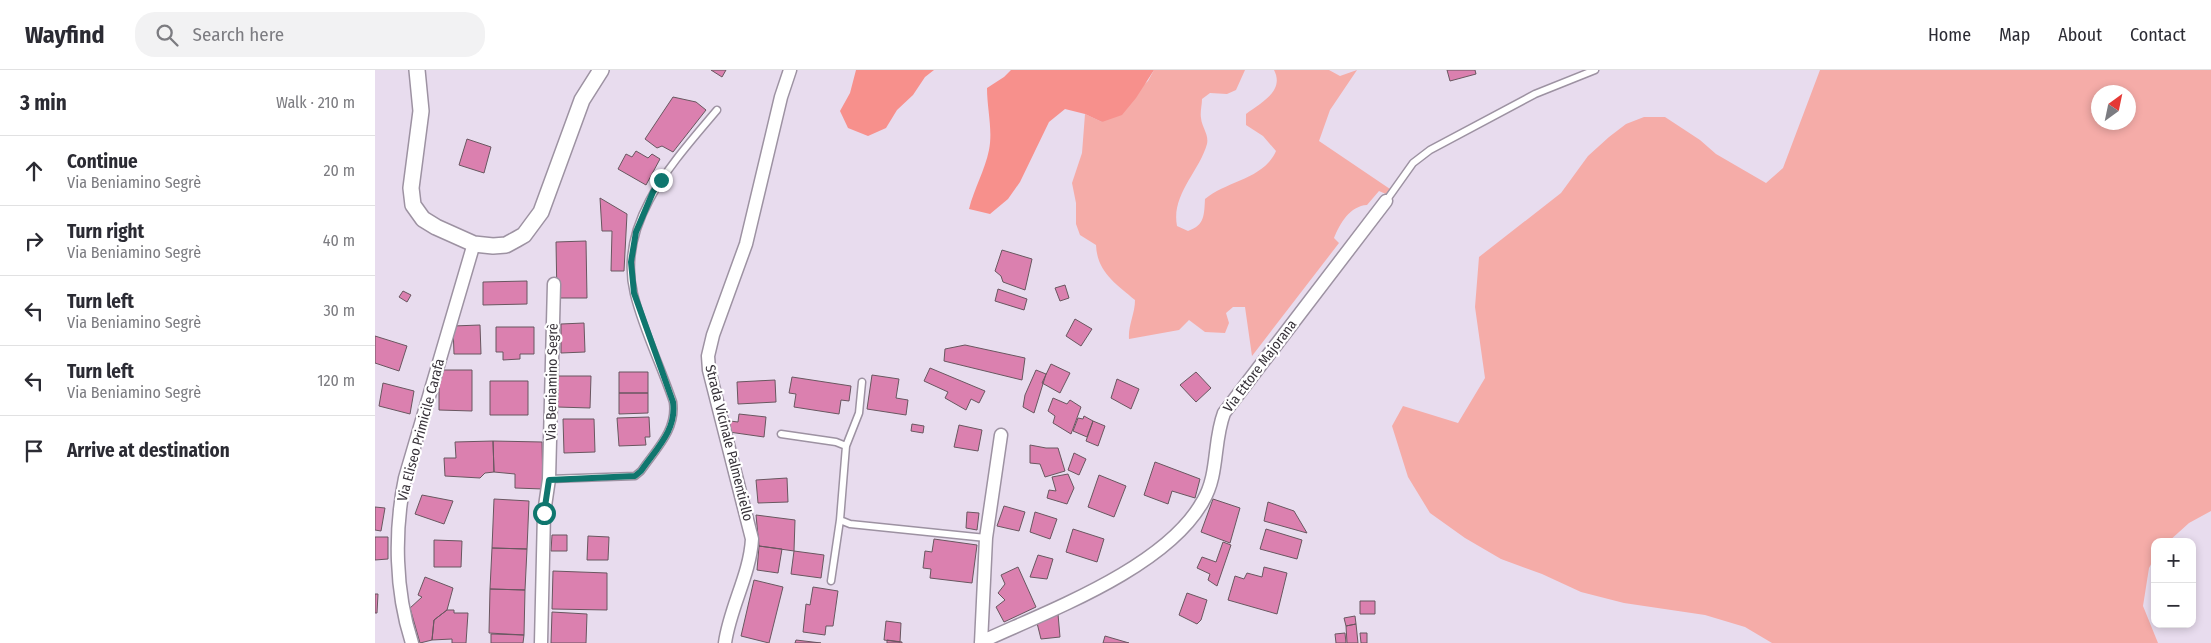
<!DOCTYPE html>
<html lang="en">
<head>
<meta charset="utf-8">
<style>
  :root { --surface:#fff; --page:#f2f2f3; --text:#2b2b33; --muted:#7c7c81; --line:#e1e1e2 }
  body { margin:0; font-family:"Fira Sans Condensed",sans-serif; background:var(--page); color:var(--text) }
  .controls { position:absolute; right:15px; bottom:15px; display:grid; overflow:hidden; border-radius:10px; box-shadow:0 2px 8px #0003 }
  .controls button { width:45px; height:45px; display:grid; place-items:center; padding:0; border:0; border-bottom:1px solid var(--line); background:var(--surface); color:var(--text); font:25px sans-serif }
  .compass { position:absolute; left:1716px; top:15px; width:45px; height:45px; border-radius:50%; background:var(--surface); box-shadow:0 2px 8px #0003; rotate:33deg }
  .stop { position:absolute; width:15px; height:15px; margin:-11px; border:4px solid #0f766e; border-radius:50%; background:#fff }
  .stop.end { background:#0f766e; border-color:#fff; box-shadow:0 1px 5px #0008 }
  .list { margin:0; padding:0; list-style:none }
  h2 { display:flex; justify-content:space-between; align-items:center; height:65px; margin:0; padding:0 20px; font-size:21px }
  h2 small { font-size:16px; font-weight:400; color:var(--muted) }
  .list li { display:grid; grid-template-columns:32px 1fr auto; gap:15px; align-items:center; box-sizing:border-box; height:70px; padding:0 20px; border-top:1px solid var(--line) }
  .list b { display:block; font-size:19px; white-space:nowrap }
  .list p { margin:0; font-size:16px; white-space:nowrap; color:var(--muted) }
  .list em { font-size:16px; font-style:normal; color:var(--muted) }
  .icon { flex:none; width:28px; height:28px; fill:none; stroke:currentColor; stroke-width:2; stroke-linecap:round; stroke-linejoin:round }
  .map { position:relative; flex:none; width:1836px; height:573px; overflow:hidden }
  header { display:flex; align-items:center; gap:30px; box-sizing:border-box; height:70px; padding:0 25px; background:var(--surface); border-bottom:1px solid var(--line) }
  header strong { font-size:24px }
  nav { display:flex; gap:28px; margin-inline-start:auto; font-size:18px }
  .search { width:350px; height:45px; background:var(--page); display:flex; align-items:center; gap:12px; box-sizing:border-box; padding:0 18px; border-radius:20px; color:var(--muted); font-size:19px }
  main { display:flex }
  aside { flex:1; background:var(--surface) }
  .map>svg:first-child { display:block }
</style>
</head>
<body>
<header>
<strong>Wayfind</strong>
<div class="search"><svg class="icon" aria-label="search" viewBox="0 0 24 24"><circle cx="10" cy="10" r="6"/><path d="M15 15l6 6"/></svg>Search here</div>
<nav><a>Home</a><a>Map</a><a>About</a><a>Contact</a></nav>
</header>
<main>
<aside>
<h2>3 min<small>Walk · 210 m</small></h2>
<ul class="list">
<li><svg class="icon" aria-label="ahead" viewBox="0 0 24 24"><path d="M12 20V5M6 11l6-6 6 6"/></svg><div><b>Continue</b><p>Via Beniamino Segrè</p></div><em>20 m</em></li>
<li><svg class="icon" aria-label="right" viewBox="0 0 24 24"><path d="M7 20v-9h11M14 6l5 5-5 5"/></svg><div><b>Turn right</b><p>Via Beniamino Segrè</p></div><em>40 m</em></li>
<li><svg class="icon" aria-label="left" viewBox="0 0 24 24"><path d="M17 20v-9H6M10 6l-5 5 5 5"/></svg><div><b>Turn left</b><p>Via Beniamino Segrè</p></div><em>30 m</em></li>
<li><svg class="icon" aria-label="left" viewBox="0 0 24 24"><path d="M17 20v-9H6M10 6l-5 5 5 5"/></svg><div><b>Turn left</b><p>Via Beniamino Segrè</p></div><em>120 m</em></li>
<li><svg class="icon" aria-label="arrive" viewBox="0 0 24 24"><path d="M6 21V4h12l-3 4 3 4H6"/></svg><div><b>Arrive at destination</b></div></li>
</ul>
</aside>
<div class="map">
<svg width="1836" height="573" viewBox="0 0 1836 573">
  <rect width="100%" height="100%" fill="#e8dcee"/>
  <!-- green -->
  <path fill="#f5aca8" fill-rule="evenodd" d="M 779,0 L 870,0 L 861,20 L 852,24 L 835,23 L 827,29 C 827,35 825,42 826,48 C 827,58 834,64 832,74 C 824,102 796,125 802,156 L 813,161 C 830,155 829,145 830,129 C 851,111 889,109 901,81 L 888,66 L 871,55 L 871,44 C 886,33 910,21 899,0 L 954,0 L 965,6 L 982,0 L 955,40 L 944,71 L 1015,119 L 1011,124 L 1004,121 L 992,135 C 975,136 965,153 959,168 L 964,173 L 877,286 L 870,237 L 858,237 L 851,243 L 854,253 L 850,263 L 830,262 L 814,250 L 804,260 L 754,269 C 753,255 760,244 760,230 C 741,214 722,202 721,175 L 705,165 L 701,154 L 701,133 L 697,113 L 707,83 L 710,44 L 727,52 L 773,11 Z
    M 1445,0 L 1836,0 L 1836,441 L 1814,453 L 1793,472 L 1780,472 L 1780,487 L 1774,498 L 1768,536 L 1783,573 L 1397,573 L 1370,557 L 1330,545 L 1249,533 L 1206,522 L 1167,504 L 1126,489 L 1090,468 L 1055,443 L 1033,407 L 1017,356 L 1028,336 L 1083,353 L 1110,308 L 1100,237 L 1104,187 L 1186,123 L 1213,86 L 1234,67 L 1251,54 L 1269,47 L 1290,47 L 1325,70 L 1341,84 L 1391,113 L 1408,98 ZM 1754,22 L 1754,52 L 1724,52 L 1724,22 Z"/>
  <!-- forest -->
  <path fill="#f7908c" d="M 481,0 L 559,0 L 550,7 L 538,25 L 522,40 L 511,58 L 493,66 L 473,58 L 465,41 L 475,23 Z
    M 636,0 L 779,0 L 761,28 L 747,45 L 727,52 L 710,44 L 690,39 L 674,52 L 645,112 L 633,129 L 615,144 L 594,139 C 599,119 610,100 614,80 C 618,60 612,39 612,18 L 629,7 Z"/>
  <!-- building -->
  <path fill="#db80af" stroke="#695760" d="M 336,0 L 351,0 L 347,7 Z
    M 1072,0 L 1100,0 L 1101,4 L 1075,11 Z
    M 298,27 L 321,32 L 331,40 L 298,82 L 287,76 L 282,78 L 270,69 Z
    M 92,69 L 116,77 L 109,103 L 84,95 Z
    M 261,81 L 273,88 L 277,84 L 285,89 L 271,115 L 243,99 L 251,84 L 257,87 Z
    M 225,128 L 252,144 L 249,201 L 236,201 L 237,161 L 227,161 Z
    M 211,171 L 212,228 L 182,228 L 181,172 Z
    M 627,180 L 657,189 L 650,220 L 628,212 L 626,206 L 620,201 Z
    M 152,211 L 152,234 L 108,235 L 108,212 Z
    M 690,215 L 694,228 L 685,231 L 680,218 Z
    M 623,219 L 652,229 L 649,240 L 620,231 Z
    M 28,221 L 36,225 L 32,232 L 24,227 Z
    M 700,249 L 717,259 L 706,276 L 691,266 Z
    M 209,253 L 210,282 L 186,283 L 186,254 Z
    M 105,255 L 106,284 L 79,284 L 78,256 Z
    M 121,257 L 159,257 L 159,284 L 145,284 L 145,289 L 128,290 L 128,282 L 121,282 Z
    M 0,266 L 32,276 L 24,301 L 0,293 Z
    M 590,275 L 650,288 L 647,310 L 569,291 L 570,279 Z
    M 676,294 L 695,303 L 685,323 L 667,313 Z
    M 555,298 L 610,321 L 604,333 L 596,329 L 591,340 L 570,328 L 573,322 L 549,311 Z
    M 64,300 L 97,300 L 97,341 L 64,340 Z
    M 661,300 L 671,304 L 659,343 L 648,337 L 650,325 Z
    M 244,302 L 273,302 L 273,323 L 244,323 Z
    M 821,302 L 836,318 L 821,332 L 805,315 Z
    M 497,305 L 524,309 L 521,328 L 533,330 L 531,345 L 492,339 Z
    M 183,306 L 216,306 L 215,338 L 182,337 Z
    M 417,307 L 476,316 L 474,331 L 466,330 L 464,344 L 419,337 L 421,324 L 414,323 Z
    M 742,309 L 764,319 L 756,339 L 736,328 Z
    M 400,310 L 401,332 L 363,334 L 362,312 Z
    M 115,311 L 153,311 L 153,345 L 115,345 Z
    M 8,313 L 39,321 L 35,344 L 4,336 Z
    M 244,323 L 273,323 L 273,343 L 244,344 Z
    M 678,328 L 692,334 L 695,330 L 706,337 L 696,364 L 678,353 L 680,346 L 673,341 Z
    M 364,344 L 391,347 L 389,367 L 354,362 L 355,351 L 363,352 Z
    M 709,346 L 718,351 L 712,367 L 698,361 L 703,348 L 708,349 Z
    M 274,347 L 275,367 L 270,367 L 271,375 L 244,376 L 242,348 Z
    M 188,349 L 219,349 L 220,382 L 189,383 Z
    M 718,351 L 730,356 L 723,376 L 711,371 Z
    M 537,354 L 549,356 L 548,363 L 536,361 Z
    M 584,355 L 607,360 L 603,381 L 579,377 Z
    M 118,371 L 167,372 L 168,419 L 140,418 L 140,404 L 119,402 Z
    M 118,371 L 119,402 L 110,403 L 105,408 L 70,406 L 69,388 L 81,388 L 80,372 Z
    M 655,375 L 671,378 L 683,378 L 690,401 L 670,407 L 665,394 L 655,393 Z
    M 699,383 L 711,389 L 704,405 L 693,400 Z
    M 780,392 L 825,409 L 820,428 L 797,421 L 793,434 L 769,425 Z
    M 693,404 L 699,418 L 692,434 L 672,428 L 674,420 L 681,421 L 677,407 Z
    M 724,405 L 751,416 L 739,447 L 713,437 Z
    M 412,408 L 413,432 L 383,433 L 381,410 Z
    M 47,425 L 78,431 L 69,454 L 40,444 Z
    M 119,429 L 154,431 L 152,479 L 117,478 Z
    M 838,429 L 865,438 L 855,473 L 826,462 Z
    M 893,432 L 919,441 L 932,463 L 889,451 Z
    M 629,436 L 650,442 L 644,461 L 622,456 Z
    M 0,437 L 10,438 L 6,461 L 0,460 Z
    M 592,442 L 604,443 L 602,460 L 591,458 Z
    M 660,442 L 682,449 L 675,469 L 655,462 Z
    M 381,445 L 420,450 L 419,481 L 384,476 Z
    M 698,459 L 729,469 L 722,492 L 691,482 Z
    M 891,459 L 927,470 L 922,489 L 885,479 Z
    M 177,465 L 192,465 L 192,481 L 176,481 Z
    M 213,466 L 234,467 L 233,490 L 212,490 Z
    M 0,467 L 13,467 L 13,489 L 0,490 Z
    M 559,469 L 602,475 L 597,513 L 555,508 L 556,499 L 548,498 L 550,481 L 557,482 Z
    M 59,470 L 87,471 L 86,497 L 59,497 Z
    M 848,472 L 856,475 L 842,516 L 833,510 L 835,504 L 822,498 L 827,487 L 841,492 Z
    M 384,476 L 407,479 L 403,503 L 382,500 Z
    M 117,478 L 152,479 L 150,520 L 115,519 Z
    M 419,481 L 449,485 L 446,508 L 416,504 Z
    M 663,485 L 678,489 L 672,509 L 655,507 Z
    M 643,497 L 661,537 L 629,552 L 621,537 L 630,530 L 623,523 L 630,514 L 626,505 Z
    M 889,497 L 912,503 L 902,544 L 853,530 L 860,506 L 869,509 L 872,503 L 887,507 Z
    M 178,501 L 232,503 L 232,540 L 177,539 Z
    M 50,507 L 78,518 L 72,540 L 59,550 L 57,570 L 45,573 L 35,538 L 47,527 L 43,525 Z
    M 379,510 L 408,517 L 394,573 L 366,566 Z
    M 438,517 L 463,521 L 458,556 L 451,556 L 450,565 L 428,562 L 431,534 L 435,535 Z
    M 115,519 L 150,520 L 149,565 L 114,563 Z
    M 812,523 L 832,530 L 826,550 L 822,554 L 804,545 Z
    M 0,524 L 3,524 L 2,543 L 0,543 Z
    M 985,531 L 1000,531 L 1000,544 L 985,544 Z
    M 72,540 L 79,540 L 79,543 L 93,543 L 91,573 L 77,573 L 77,569 L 57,570 L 59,550 Z
    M 177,542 L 212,544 L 211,573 L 176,573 Z
    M 683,544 L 685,567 L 666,569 L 662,553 Z
    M 980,546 L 981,554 L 971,556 L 969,548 Z
    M 511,551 L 526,553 L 525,572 L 509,570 Z
    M 981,554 L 983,573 L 972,573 L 971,556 Z
    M 970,563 L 971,573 L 961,573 L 960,564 Z
    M 985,563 L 992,563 L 992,573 L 986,573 Z
    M 116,564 L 149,565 L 148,573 L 116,573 Z
    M 730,566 L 754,573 L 728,573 Z
    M 421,570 L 446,573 L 420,573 Z
    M 512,570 L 527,572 L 527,573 L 512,573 Z"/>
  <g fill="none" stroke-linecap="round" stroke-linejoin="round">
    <!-- service casing -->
    <g stroke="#9d92a2" stroke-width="9">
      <path id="service" d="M 1011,131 L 1038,93 L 1055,80 L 1160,24 L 1220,0
        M 487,312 L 484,343 L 471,376 L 465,450 L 475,454 L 611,468
        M 406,364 L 461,372 L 471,376
        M 174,409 L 260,406 L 266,401 C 281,379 302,360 298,332 C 286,296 268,261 259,224 C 241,152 300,90 342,40
        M 456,511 L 465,450"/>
    </g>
    <!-- minor casing -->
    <g stroke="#9d92a2" stroke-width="15">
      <path id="minor" d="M 606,572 C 673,541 791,498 828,431 C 844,404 838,372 849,343 L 1011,131
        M 37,573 C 20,521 19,461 30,408 L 97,180
        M 166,573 L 169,443 L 174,409 L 179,214
        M 350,573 C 355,537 375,505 377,469 L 334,300 L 333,286 L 338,265 L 371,174 L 406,27 L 415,0
        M 606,573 L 611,468 L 626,365"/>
    </g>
    <!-- tertiary casing -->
    <g stroke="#9d92a2" stroke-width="18">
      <path id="tertiary" d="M 42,0 L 46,41 L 36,118 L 38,135 L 48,149 L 61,157 L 99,174 L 118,176 L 131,175 L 142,169 L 149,165 L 166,142 L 207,30 L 226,0"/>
    </g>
    <!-- service -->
    <use href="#service" stroke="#fff" stroke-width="6"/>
    <!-- minor -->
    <use href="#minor" stroke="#fff" stroke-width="12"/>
    <!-- tertiary -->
    <use href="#tertiary" stroke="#fff" stroke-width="15"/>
  </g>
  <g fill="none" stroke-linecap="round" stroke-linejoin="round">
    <!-- route -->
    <path stroke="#0f766e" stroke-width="6" d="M 169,443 L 174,410 L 260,406 L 266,401 C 281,379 302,360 298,332 L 259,223 L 256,192 L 261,162 L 278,122 L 286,110"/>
  </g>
  <g text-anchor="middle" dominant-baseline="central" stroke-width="4.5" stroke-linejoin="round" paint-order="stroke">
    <!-- street labels -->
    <g font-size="14" fill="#363138" stroke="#fff">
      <text transform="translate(885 296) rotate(-53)">Via Ettore Majorana</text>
      <text transform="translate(177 312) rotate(-89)">Via Beniamino Segrè</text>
      <text transform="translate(46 360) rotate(-75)">Via Eliseo Primicile Carafa</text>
      <text transform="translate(354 373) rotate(76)">Strada Vicinale Palmentiello</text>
    </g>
  </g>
</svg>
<div class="controls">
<button>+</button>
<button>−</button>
</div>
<svg class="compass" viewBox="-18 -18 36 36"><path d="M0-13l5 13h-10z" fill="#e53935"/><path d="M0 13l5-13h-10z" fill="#7c7c81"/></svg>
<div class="stop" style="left:169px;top:443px"></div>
<div class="stop end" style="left:286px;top:110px"></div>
</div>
</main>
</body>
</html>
